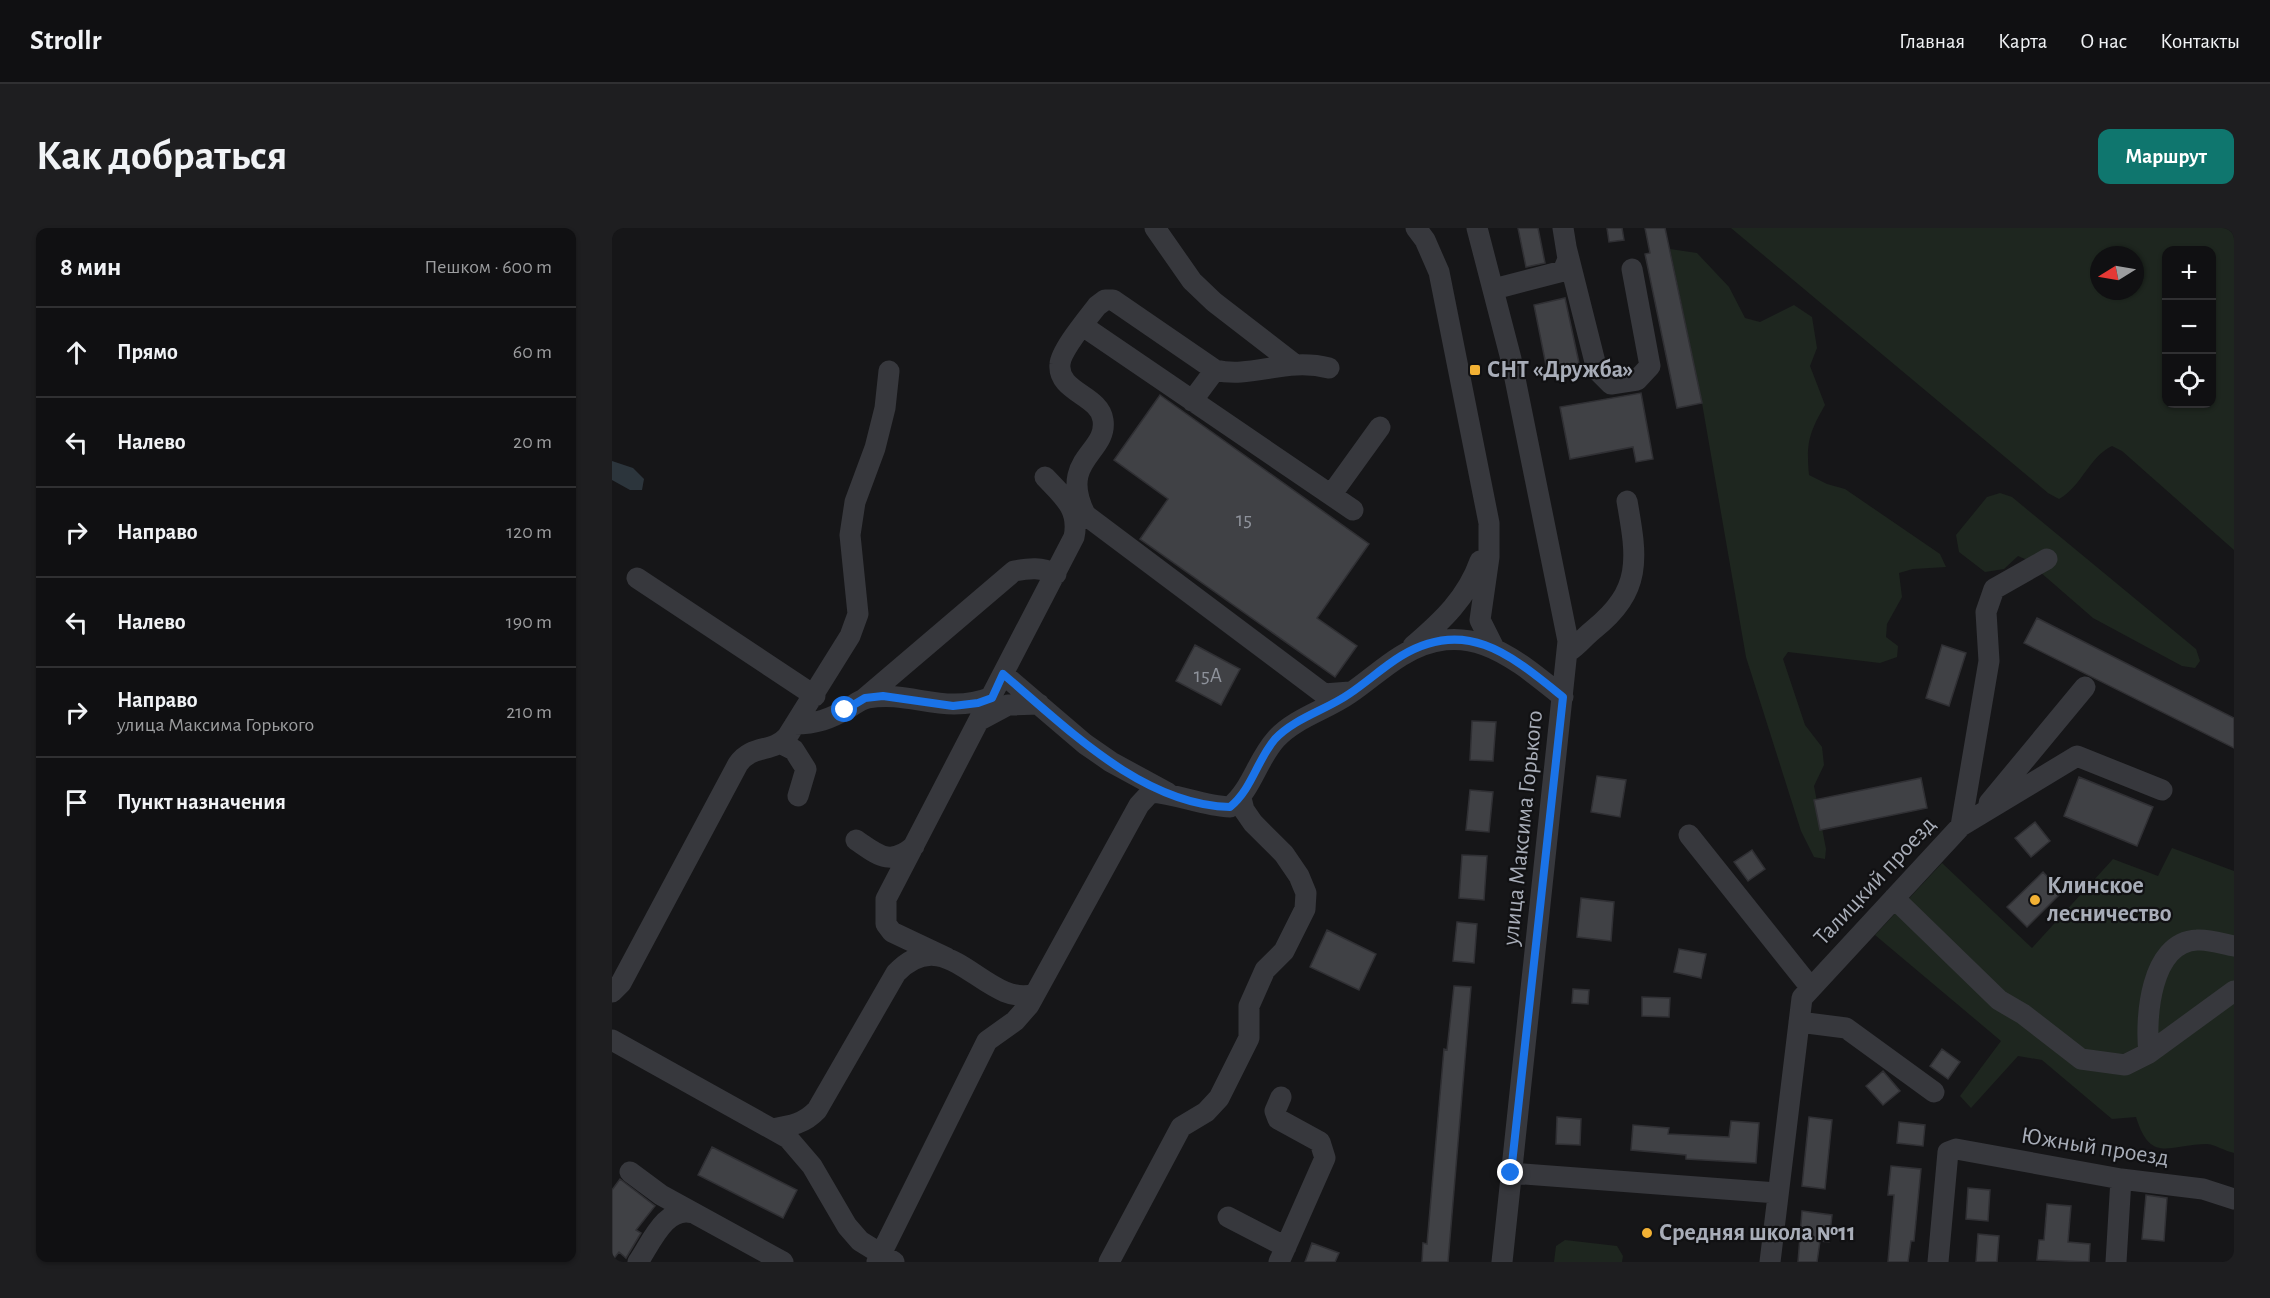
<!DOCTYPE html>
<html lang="ru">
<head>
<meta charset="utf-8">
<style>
  :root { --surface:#101012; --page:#1e1e20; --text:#f1f3f6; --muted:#9c9d9f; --line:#303032; --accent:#0f766e }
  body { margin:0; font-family:"Alegreya Sans",sans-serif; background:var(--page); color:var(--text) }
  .controls { position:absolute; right:18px; top:18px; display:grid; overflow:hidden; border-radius:12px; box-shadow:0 2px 4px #0004 }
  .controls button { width:54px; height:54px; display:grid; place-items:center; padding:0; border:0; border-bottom:2px solid var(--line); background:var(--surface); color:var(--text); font:30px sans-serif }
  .compass { position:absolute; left:1478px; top:18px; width:54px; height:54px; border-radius:50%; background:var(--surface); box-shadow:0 2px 4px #0004; rotate:259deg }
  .stop { position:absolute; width:18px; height:18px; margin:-14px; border:4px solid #1a73e8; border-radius:50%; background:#fff }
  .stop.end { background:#1a73e8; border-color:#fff; box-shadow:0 2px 6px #0008 }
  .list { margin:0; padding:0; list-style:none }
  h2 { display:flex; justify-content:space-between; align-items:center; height:78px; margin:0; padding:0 24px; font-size:26px }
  h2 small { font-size:20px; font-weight:400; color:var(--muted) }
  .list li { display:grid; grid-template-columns:39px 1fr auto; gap:18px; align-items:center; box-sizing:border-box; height:90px; padding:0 24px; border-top:2px solid var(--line) }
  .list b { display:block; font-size:22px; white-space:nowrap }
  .list p { margin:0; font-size:20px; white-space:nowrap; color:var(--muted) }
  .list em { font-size:20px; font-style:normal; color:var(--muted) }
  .icon { flex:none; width:33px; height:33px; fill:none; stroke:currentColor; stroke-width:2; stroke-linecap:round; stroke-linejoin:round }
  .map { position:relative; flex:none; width:1622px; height:1034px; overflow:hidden; border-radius:12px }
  header { display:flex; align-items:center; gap:36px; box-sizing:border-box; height:84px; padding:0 30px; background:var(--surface); border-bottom:2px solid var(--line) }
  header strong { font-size:28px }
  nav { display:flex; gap:33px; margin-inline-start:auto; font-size:21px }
  .intro { display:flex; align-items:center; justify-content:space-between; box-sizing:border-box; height:144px; padding:0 36px }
  h1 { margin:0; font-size:42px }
  .button { padding:15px 27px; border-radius:12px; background:var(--accent); color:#fff; font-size:21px; font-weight:700 }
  main { display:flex; gap:36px; padding:0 36px }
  aside { flex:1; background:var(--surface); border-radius:12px; box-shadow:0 2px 4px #0004 }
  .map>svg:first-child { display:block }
</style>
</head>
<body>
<header>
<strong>Strollr</strong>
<nav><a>Главная</a><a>Карта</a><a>О нас</a><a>Контакты</a></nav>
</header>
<div class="intro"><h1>Как добраться</h1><a class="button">Маршрут</a></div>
<main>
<aside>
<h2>8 мин<small>Пешком · 600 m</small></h2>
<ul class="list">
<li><svg class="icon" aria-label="ahead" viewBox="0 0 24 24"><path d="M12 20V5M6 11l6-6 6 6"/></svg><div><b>Прямо</b></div><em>60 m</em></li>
<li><svg class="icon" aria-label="left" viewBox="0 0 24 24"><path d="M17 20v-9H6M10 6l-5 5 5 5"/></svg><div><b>Налево</b></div><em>20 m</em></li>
<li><svg class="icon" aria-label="right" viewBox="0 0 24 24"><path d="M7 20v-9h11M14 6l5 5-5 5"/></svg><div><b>Направо</b></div><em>120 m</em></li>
<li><svg class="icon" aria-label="left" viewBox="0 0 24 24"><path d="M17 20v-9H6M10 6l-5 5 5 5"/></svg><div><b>Налево</b></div><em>190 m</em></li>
<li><svg class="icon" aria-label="right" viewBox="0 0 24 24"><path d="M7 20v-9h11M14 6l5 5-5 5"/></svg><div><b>Направо</b><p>улица Максима Горького</p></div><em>210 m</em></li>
<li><svg class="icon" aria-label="arrive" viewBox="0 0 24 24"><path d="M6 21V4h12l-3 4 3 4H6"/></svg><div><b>Пункт назначения</b></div></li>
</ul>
</aside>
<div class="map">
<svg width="1622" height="1034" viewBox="0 0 1622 1034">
  <rect width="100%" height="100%" fill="#161618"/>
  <!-- green -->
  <path fill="#1e261f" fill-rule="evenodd" d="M 1119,0 L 1622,0 L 1622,322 L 1510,223 L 1500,218 C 1477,229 1470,258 1447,271 L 1436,265 ZM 1554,22 L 1600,22 L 1600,176 L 1554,176 ZM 1487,27 L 1523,27 L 1523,63 L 1487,63 Z
    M 1058,21 L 1085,25 L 1117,59 L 1133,90 L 1148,94 L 1182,77 L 1200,89 L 1205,120 L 1198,138 L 1213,177 C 1197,205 1194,215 1197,247 L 1215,256 L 1233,261 L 1328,326 L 1334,339 L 1301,341 L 1287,345 L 1290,369 L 1275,396 L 1274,409 L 1286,418 L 1285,429 L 1268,435 L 1176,424 L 1171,431 L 1193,497 L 1210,519 L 1212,537 L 1202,558 L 1214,621 L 1213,631 L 1202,629 L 1189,603 L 1134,429 L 1090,175 Z
    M 1388,265 L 1400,269 L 1584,421 L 1588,433 L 1583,440 L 1570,438 L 1481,390 L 1413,331 L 1406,328 L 1392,341 L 1373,344 L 1347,324 L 1344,307 L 1375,269 Z
    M 1560,620 L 1622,643 L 1622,925 C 1613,923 1604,917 1595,916 C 1558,916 1539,937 1524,889 L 1500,891 L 1430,832 L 1406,828 L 1359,880 L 1348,868 L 1389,813 L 1263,707 L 1330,635 L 1420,720 L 1501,631 L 1546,648 Z
    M 953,1012 L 1005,1018 L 1011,1028 L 1010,1034 L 942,1034 L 944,1018 Z"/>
  <!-- water -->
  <path fill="#2c353c" d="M 0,233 L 21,240 L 32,251 L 30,262 L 18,262 L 0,252 Z"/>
  <!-- building -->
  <path fill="#404145" stroke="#303034" stroke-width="1.5" d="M 906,0 L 926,0 L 933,35 L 914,39 Z
    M 995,0 L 1010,0 L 1012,12 L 997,14 Z
    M 1033,0 L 1053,0 L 1090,175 L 1065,180 L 1033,26 L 1038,25 Z
    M 953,70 L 967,135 L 935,142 L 922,77 Z
    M 1029,165 L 1041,231 L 1024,234 L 1021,219 L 958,231 L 948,179 Z
    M 548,167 L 757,316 L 705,390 L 745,418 L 723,449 L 528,311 L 556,271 L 502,232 Z
    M 1425,390 L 1622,490 L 1622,520 L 1412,415 Z
    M 583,417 L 628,441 L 609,477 L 564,453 Z
    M 1330,417 L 1354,425 L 1337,478 L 1314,470 Z
    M 860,493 L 884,494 L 881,533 L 858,532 Z
    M 985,548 L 1014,552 L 1008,589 L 979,584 Z
    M 1467,549 L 1541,579 L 1525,618 L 1452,588 Z
    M 1309,550 L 1315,580 L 1208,602 L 1202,572 Z
    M 858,562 L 881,564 L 877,604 L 854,602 Z
    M 1423,594 L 1438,613 L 1419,629 L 1403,610 Z
    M 1140,622 L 1153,641 L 1136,653 L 1122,634 Z
    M 850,627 L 875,628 L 872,672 L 847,670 Z
    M 1431,644 L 1450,664 L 1415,699 L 1395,679 Z
    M 969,670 L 1002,674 L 999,713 L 965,709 Z
    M 845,694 L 865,696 L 862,735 L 841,733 Z
    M 715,702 L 764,726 L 747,762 L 698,739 Z
    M 1067,721 L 1094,726 L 1089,750 L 1062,744 Z
    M 842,758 L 859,759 L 836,1034 L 810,1034 L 811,1015 L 815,1016 L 832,821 L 835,822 Z
    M 961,761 L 977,762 L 976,776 L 960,775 Z
    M 1030,769 L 1058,770 L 1057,789 L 1030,788 Z
    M 1330,821 L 1348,834 L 1336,851 L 1318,838 Z
    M 1271,843 L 1288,863 L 1271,877 L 1254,858 Z
    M 945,889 L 969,891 L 968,917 L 944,916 Z
    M 1197,889 L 1220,892 L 1213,961 L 1190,958 Z
    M 1119,893 L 1147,895 L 1144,935 L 1074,931 L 1074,927 L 1019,922 L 1021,897 L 1057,900 L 1056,906 L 1117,909 Z
    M 1287,894 L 1313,897 L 1311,918 L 1285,915 Z
    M 100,919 L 185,962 L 171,990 L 86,947 Z
    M 1279,938 L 1309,941 L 1302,1013 L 1299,1013 L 1296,1034 L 1276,1034 L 1282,967 L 1276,967 Z
    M 8,951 L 43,978 L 24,1002 L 29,1005 L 14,1030 L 7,1024 L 0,1033 L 0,962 Z
    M 1356,960 L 1378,962 L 1376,993 L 1354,991 Z
    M 1534,967 L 1555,970 L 1552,1013 L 1530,1011 Z
    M 1435,976 L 1459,978 L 1456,1014 L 1478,1016 L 1477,1034 L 1425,1032 L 1427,1012 L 1432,1012 Z
    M 1190,983 L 1220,987 L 1217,1014 L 1208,1013 L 1205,1034 L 1186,1034 Z
    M 1366,1006 L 1387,1008 L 1385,1034 L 1364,1034 Z
    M 700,1015 L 727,1025 L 723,1034 L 693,1034 Z"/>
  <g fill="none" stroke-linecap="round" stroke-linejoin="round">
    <!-- minor -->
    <path stroke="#37383d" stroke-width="21" d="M 543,0 L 580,53 L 602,74 L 681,135
      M 804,0 L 813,12 L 827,44 L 877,295 L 877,329 L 868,392 L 882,420
      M 865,0 L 899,131 L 956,413 L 890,1034
      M 954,19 L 985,142 L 999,156 L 1025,152 L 1038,138 L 1020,41
      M 882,61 L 951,43 L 956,31 L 951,0
      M 471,98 L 741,282
      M 580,173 L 603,142
      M 719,267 L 768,199
      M 463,279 L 712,466 L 738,464
      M 473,286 C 446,231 496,225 491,192 C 488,167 445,164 448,136 C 449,122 476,90 485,78 L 493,72 L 501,72 L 603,142 C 640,151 673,129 717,140
      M 25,350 L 203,468
      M 801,418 C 830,393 855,370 868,333
      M 956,424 C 966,418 972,409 981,402 C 1031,362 1025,330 1015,273
      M 391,446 L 473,516 L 499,534 L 556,565
      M 253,470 L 402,343 C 418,340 429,339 444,346
      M 368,492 L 396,477 L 427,476
      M 183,496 C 204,496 218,491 235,481 C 242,477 249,471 256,470 C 299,462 332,488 380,469
      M 168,515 L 182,522 L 194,541 L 186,568
      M 1377,575 L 1473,459
      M 1349,598 L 1465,528 L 1550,562
      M 1077,607 L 1199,760
      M 244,612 C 266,627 278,639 302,618
      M 1282,670 L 1387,772 L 1411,786 L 1469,831 L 1513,837 L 1537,825 L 1622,763
      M 335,730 L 280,704 L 274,696 L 274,671 L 462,309 C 468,281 451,268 433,249
      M 0,764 L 9,755 L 126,536 C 140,516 160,525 175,509 L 238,408 L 246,386 L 238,307 L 243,274 L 263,220 L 273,180 L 277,143
      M 1187,794 L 1234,800 L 1322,864
      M 0,812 L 176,910 L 200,938 L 235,998 L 248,1013 L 282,1034
      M 1537,825 C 1533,791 1538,714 1585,712 C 1597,711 1611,716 1622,718
      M 160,901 C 178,898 192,896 205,882 L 284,745 C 336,690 373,781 423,766
      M 18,944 L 49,967 L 171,1034
      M 899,945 L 1165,965
      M 616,989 L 674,1019
      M 26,1034 C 39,1015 54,977 81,985
      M 265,1034 L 375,813 L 403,793 L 417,777 L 527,577 L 539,564 C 566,566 591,578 618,579 C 640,561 645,532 664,511 C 683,490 714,482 737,466 C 755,454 771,439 789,428 C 855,388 900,428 951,469
      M 497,1034 L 569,899 L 594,884 L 607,870 L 637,810 L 637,778 L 653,742 L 672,723 L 693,681 L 694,665 L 687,648 L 672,626 L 641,595 L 632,582 L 629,570
      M 667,1034 L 713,930 L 708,914 L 666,891 L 663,883 L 669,869
      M 1158,1034 L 1190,770 L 1349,598 L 1377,433 L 1374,384 L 1382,361 L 1435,331
      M 1326,1034 L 1336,924 L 1344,921 L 1509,951 L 1591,961 L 1622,971
      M 1504,1034 L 1509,951"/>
  </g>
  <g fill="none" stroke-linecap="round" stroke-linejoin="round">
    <!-- route -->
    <path stroke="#1a73e8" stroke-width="8" d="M 233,482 L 253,470 L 271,468 L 341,478 L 366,475 L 380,470 L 391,446 C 454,499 530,577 618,579 C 640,561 645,532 663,511 C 683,490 714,482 737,466 C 755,454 771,439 789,428 C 855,388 900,428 951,469 L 899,945"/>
  </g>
  <!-- markers -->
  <g fill="#f2b134" stroke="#111113" stroke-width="2">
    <rect x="857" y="136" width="12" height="12" rx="3"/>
    <circle cx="1423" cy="672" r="6"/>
    <circle cx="1035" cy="1005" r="6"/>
  </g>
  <g text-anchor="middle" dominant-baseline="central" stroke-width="4.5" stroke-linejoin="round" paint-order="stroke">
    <!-- number labels -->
    <g font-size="21" fill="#8e929b">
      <text x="632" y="291">15</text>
      <text x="596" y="447">15А</text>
    </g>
    <!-- poi labels -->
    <g font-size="24" font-weight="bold" fill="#a8adb8" stroke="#111113" text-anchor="start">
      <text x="875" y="142">СНТ «Дружба»</text>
      <text x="1435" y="658">Клинское<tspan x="1435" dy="28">лесничество</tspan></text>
      <text x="1047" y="1005">Средняя школа №11</text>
    </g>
    <!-- street labels -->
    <g font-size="24" fill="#a8adb8" stroke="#111113">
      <text transform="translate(911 600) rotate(-84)">улица Максима Горького</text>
      <text transform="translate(1263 653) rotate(-47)">Талицкий проезд</text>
      <text transform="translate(1483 919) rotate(9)">Южный проезд</text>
    </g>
  </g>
</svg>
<div class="controls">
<button>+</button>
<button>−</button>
<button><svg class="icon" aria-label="locate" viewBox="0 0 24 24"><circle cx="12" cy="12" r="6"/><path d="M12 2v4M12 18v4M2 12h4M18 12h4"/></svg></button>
</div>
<svg class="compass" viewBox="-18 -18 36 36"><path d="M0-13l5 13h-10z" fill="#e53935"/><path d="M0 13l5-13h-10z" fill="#9c9d9f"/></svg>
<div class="stop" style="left:233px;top:482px"></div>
<div class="stop end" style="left:899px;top:945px"></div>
</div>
</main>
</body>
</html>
